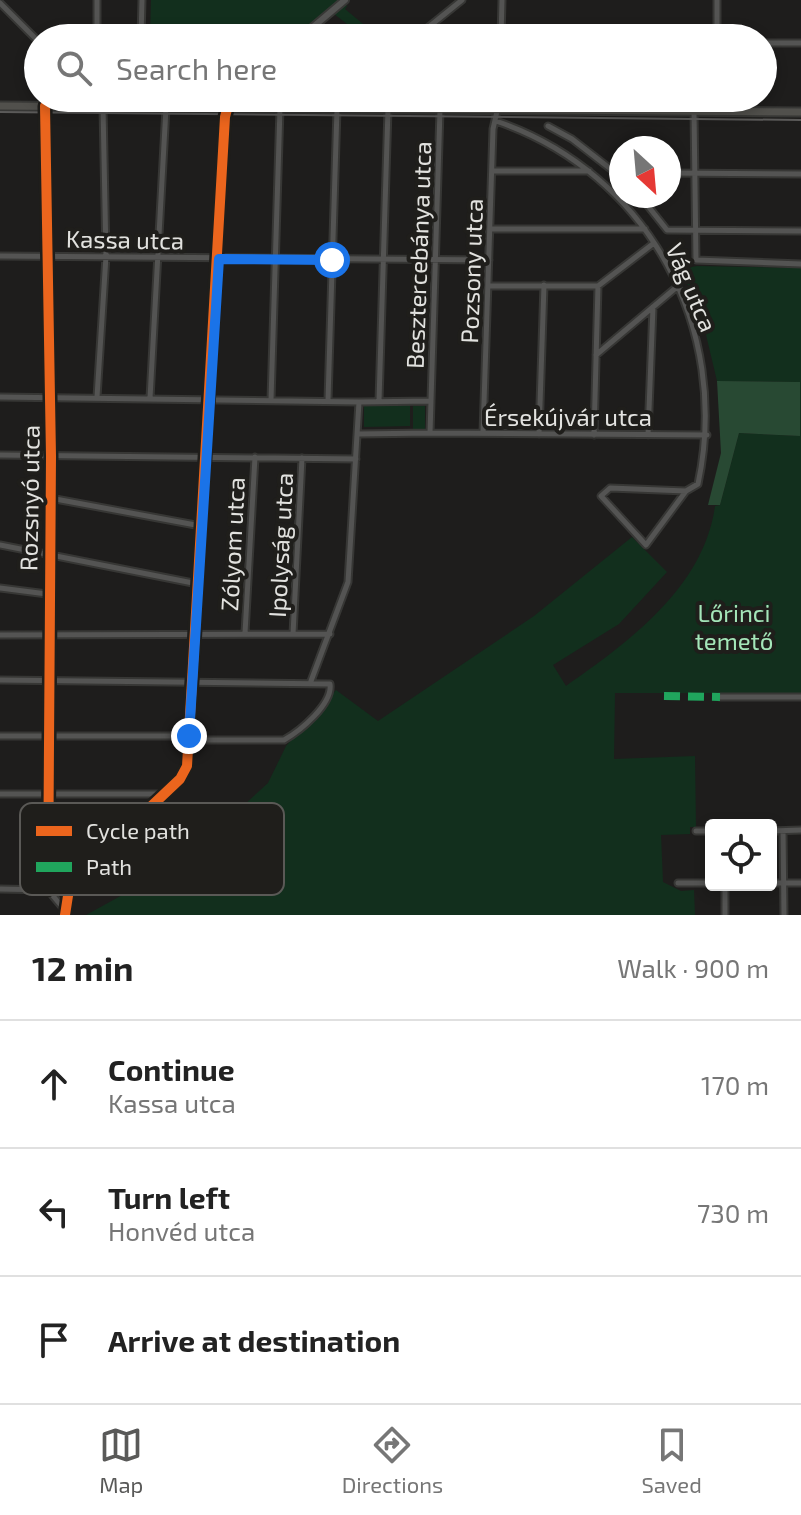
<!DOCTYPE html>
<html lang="en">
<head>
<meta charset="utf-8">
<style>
  :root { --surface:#fff; --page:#f6f6f6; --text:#222; --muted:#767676; --line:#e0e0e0; --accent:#595958 }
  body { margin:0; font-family:"Exo 2",sans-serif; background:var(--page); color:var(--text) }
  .controls { position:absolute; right:24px; bottom:24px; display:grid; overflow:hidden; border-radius:8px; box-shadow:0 4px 12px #0003 }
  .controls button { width:72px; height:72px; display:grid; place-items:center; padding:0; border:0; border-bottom:2px solid var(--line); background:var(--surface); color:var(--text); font:40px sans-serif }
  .compass { position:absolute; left:609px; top:136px; width:72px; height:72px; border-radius:50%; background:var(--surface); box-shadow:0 4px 12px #0003; rotate:154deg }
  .stop { position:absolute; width:24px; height:24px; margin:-18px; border:6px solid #1a73e8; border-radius:50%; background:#fff }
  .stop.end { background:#1a73e8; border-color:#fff; box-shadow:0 2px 8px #0008 }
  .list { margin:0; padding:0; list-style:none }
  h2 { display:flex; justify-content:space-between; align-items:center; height:104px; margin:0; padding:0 32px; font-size:34px }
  h2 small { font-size:26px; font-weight:400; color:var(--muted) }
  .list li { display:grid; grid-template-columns:52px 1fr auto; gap:24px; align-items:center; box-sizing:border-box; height:128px; padding:0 32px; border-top:2px solid var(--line) }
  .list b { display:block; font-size:30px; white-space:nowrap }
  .list p { margin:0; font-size:26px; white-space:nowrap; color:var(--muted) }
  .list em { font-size:26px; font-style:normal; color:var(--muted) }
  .icon { flex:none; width:44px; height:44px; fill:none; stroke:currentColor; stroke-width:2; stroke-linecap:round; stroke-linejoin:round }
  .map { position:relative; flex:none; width:801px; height:915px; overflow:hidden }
  .search { position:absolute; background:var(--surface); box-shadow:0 4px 12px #0003; left:24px; right:24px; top:24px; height:88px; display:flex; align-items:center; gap:20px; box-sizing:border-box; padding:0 28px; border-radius:44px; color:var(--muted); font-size:30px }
  .sheet { height:488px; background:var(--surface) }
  nav { display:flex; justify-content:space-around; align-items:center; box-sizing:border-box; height:112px; border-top:2px solid var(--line); background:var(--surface); font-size:22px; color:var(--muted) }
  nav a { display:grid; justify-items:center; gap:4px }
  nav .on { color:var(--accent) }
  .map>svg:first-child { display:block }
</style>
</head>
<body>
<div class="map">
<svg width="801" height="915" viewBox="0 0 801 915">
  <rect width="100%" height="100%" fill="#1e1d1c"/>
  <!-- green -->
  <path fill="#122f1d" d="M 151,0 L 342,0 L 347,6 L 345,9 L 380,38 L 365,38 L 329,10 L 295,38 L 150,38 Z
    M 149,98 L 233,98 L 229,105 L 149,104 Z
    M 697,266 L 801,268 L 801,693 L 615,693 L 614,759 L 695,756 L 696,827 L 690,827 L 690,834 L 661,835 L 663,882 L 681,891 L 694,890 L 695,915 L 86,915 L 226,838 L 220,827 L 268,783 L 286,746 L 336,690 L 378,721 L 534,616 L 632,537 L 667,572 L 619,624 L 553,665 L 566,686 C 629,642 704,587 715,506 L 720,505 L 739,433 L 800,436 L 799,382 L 717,381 L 702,318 L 681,269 Z
    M 410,405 L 410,426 L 364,427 L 364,406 Z
    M 413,406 L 425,406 L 425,429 L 413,429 Z"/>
  <!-- forest -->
  <path fill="#284933" d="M 717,381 L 800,382 L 800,436 L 739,433 L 720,505 L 708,505 L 721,453 Z"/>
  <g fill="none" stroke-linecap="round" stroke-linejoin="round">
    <!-- minor casing -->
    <g stroke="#373735" stroke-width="9">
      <path id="minor" d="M 0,3 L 38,41
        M 97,38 L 97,0
        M 141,38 L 142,0
        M 415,38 L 462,0
        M 501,38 L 502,0
        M 717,38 L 717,0
        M 763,43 L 801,43
        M 93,98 L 96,101
        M 45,106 L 51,456 L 48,890
        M 694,112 L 696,260 L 801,264
        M 716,112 L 716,98
        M 496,121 C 649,173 731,329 698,484 L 686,491 L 610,488 L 601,496 L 646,545 L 686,491
        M 548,126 L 572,139 L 621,177
        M 493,171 L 589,171
        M 669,173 L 801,174
        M 640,196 L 667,230 L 801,231
        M 490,229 L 645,229
        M 0,256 L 489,260
        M 488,286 L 598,286 L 654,243
        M 596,355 L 678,286
        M 0,397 L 359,402
        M 97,397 L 106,256 L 103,107
        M 150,398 L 166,108
        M 271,400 L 280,108
        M 328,400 L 337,109
        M 379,401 L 388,109
        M 431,401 L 440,110
        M 430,433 L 707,435
        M 483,433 L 493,129 L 500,98
        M 539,434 L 544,285
        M 594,435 L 598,286
        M 648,435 L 653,307
        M 0,455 L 356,459
        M 50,498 L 201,526
        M 0,545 L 198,584
        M 0,588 L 47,594
        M 245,633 L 255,457
        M 293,634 L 302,458
        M 0,635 L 330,634
        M 0,680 L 330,684 C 333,704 300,731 284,740 L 189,740
        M 311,681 L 348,582 L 359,402 L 431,401 L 430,433 L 358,434
        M 720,697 L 801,697
        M 0,736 L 189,736
        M 0,794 L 163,794
        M 696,831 L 711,831
        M 771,831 L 801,830
        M 783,831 L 784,915
        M 678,883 L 711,883
        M 771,883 L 801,883
        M 725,885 L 725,915
        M 0,889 L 48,890 L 70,883
        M 48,890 L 64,909"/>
    </g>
    <!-- tertiary casing -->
    <g stroke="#373735" stroke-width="10">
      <path id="tertiary" d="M 300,38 L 345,0
        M 65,915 L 70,883 L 180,779 L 187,766 L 225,117 L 230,98"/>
    </g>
    <!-- secondary casing -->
    <g stroke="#373735" stroke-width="11">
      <path id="secondary" d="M 0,106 L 801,112"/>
    </g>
    <!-- minor -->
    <use href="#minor" stroke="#545453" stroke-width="5"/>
    <!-- tertiary -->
    <use href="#tertiary" stroke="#545453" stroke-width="6"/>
    <!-- secondary -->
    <use href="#secondary" stroke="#51504c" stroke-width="7"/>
    <!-- tram -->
    <path stroke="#5b5a59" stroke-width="2" d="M 0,112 L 801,120"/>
    <!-- quiet -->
    <path stroke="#20a55d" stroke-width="8" stroke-dasharray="16 8" stroke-linecap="butt" d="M 664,696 L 720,697"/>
    <!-- cycleway casing -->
    <g stroke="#1f1e1b" stroke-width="15">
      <path id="cycleway" d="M 45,106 L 51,456 L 48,890
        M 65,915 L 70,883 L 180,779 L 187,766 L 225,117 L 230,98"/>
    </g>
    <!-- cycleway -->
    <use href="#cycleway" stroke="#eb651d" stroke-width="10"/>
  </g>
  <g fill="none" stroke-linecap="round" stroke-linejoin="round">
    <!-- route -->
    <path stroke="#1a73e8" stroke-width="10" d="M 189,736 L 219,259 L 332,260"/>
  </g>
  <g text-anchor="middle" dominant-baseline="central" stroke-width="8" stroke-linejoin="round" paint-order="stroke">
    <!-- street labels -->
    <g font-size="24" fill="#e2e2df" stroke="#1f1e1b">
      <text transform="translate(125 239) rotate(1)">Kassa utca</text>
      <text transform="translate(418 255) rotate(-88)">Besztercebánya utca</text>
      <text transform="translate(471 271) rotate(-88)">Pozsony utca</text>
      <text transform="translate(692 287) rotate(67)">Vág utca</text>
      <text x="568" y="416">Érsekújvár utca</text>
      <text transform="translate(29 498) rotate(-89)">Rozsnyó utca</text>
      <text transform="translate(232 544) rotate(-87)">Zólyom utca</text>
      <text transform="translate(280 545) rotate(-87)">Ipolyság utca</text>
    </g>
    <!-- park labels -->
    <g font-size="24" fill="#a4e6b9" stroke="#1f1e1b">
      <text x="734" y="612">Lőrinci<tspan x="734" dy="28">temető</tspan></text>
    </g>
  </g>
  <!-- legend -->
  <rect x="20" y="803" width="264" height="92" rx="12" fill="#1f1e1b" stroke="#5a5956" stroke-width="2"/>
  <rect x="36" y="826" width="36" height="10" fill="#eb651d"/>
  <rect x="36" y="862" width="36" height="10" fill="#20a55d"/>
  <g font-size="22" fill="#e2e2df">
    <text x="86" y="839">Cycle path</text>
    <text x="86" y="875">Path</text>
  </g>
</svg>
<div class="controls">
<button><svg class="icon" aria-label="locate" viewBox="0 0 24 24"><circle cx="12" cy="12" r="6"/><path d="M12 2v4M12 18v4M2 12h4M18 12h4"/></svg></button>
</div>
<svg class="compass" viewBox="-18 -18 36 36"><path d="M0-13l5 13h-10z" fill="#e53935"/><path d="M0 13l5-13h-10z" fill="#767676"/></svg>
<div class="stop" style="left:332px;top:260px"></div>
<div class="stop end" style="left:189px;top:736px"></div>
<div class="search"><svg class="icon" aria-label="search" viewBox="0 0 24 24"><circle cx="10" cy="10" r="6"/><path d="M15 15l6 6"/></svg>Search here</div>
</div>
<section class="sheet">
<h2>12 min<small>Walk · 900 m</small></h2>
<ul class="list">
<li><svg class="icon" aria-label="ahead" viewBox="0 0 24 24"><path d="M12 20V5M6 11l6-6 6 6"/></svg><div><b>Continue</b><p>Kassa utca</p></div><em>170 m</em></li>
<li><svg class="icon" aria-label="left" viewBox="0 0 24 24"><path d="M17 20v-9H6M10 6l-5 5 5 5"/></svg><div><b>Turn left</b><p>Honvéd utca</p></div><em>730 m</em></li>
<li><svg class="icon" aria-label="arrive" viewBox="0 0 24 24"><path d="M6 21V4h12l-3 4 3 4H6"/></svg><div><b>Arrive at destination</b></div></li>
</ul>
</section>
<nav>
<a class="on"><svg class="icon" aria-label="map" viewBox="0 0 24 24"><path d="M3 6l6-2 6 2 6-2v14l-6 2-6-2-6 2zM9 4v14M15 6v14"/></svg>Map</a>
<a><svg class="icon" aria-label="directions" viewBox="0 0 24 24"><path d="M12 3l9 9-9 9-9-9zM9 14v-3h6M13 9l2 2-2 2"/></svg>Directions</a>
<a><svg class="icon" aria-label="saved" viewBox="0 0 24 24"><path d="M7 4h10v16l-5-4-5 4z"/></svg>Saved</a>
</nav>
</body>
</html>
